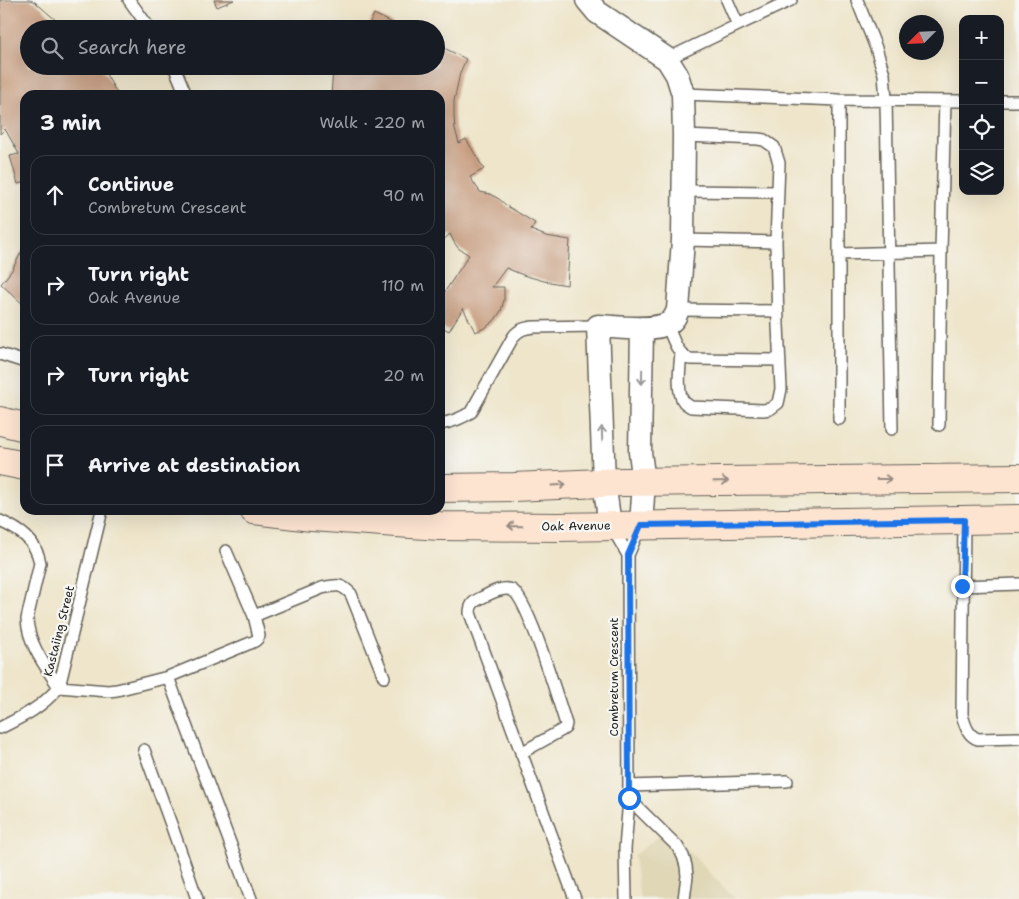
<!DOCTYPE html>
<html lang="en">
<head>
<meta charset="utf-8">
<style>
  :root { --surface:#171b24; --page:#242831; --text:#f1f3f6; --muted:#9ea1a6; --line:#363941 }
  body { margin:0; font-family:"Shantell Sans",sans-serif; background:var(--page); color:var(--text) }
  .controls { position:absolute; right:15px; top:15px; display:grid; overflow:hidden; border-radius:10px; box-shadow:0 5px 20px #0002 }
  .controls button { width:45px; height:45px; display:grid; place-items:center; padding:0; border:0; border-bottom:1px solid var(--line); background:var(--surface); color:var(--text); font:25px sans-serif }
  .compass { position:absolute; left:899px; top:15px; width:45px; height:45px; border-radius:50%; background:var(--surface); box-shadow:0 5px 20px #0002; rotate:246deg }
  .stop { position:absolute; width:15px; height:15px; margin:-11px; border:4px solid #1a73e8; border-radius:50%; background:#fff }
  .stop.end { background:#1a73e8; border-color:#fff; box-shadow:0 1px 5px #0008 }
  .list { margin:0; padding:0; list-style:none }
  h2 { display:flex; justify-content:space-between; align-items:center; height:65px; margin:0; padding:0 20px; font-size:21px }
  h2 small { font-size:16px; font-weight:400; color:var(--muted) }
  .list li { display:grid; grid-template-columns:32px 1fr auto; gap:15px; align-items:center; box-sizing:border-box; height:80px; margin:0 10px 10px; padding:0 10px; border:1px solid var(--line); border-radius:15px }
  .list b { display:block; font-size:19px; white-space:nowrap }
  .list p { margin:0; font-size:16px; white-space:nowrap; color:var(--muted) }
  .list em { font-size:16px; font-style:normal; color:var(--muted) }
  .icon { flex:none; width:28px; height:28px; fill:none; stroke:currentColor; stroke-width:2; stroke-linecap:round; stroke-linejoin:round }
  .map { position:relative; flex:none; width:1019px; height:899px; overflow:hidden }
  .search { position:absolute; background:var(--surface); box-shadow:0 5px 20px #0002; left:20px; top:20px; width:425px; height:55px; display:flex; align-items:center; gap:12px; box-sizing:border-box; padding:0 18px; border-radius:28px; color:var(--muted); font-size:19px }
  .panel { position:absolute; background:var(--surface); box-shadow:0 5px 20px #0002; left:20px; top:90px; width:425px; height:425px; border-radius:15px }
  .map>svg:first-child { display:block }
</style>
</head>
<body>
<div class="map">
<svg width="1019" height="899" viewBox="0 0 1019 899">
  <rect width="100%" height="100%" fill="#f6f6f2"/>
  <filter id="ink" filterUnits="userSpaceOnUse"><feTurbulence type="fractalNoise" baseFrequency=".02" numOctaves="2"/><feDisplacementMap in="SourceGraphic" scale="10" xChannelSelector="R" yChannelSelector="G"/><feConvolveMatrix kernelMatrix="1 2 1 2 8 2 1 2 1" color-interpolation-filters="sRGB"/></filter>
  <filter id="wash" filterUnits="userSpaceOnUse"><feTurbulence type="fractalNoise" baseFrequency=".0096" numOctaves="4" result="noise"/><feDisplacementMap in="SourceGraphic" scale="20" xChannelSelector="R" yChannelSelector="G"/><feGaussianBlur stdDeviation="1.12" result="paint"/><feColorMatrix in="noise" values="0 0 0 0 0 0 0 0 0 0 0 0 0 0 0 0 0 1.4 0 .05"/><feComposite in="paint" operator="in"/></filter>
  <g filter="url(#wash)">
    <rect width="100%" height="100%" fill="#eee5ca"/>
    <!-- built -->
    <path fill="#e0d7b7" d="M 667,829 L 735,899 L 640,899 L 634,856 Z"/>
    <g id="blocks">
      <!-- building -->
      <path fill="#c79d80" d="M 0,0 L 30,0 L 35,2 L 66,29 L 29,29 L 29,66 L 100,66 L 107,76 L 118,95 L 25,95 L 25,182 L 18,184 L 10,156 L 19,154 L 5,129 L 0,134 Z
        M 214,0 L 234,0 L 217,7 Z
        M 374,14 L 405,29 L 367,29 Z
        M 436,44 L 466,59 L 460,73 L 454,101 L 454,117 L 455,129 L 459,143 L 466,139 L 484,169 L 470,177 L 480,192 L 490,194 L 499,199 L 507,206 L 535,223 L 531,230 L 546,236 L 570,240 L 567,285 L 544,281 L 523,275 L 506,268 L 492,287 L 504,287 L 504,300 L 501,311 L 494,321 L 485,328 L 475,332 L 463,308 L 449,331 L 440,326 L 440,299 L 469,255 L 458,248 L 454,242 L 450,234 L 440,243 L 440,95 L 331,95 L 333,70 L 341,73 L 342,66 L 436,66 Z
        M 25,245 L 25,306 L 1,284 L 12,270 Z"/>
    </g>
  </g>
  <g filter="url(#ink)">
    <use href="#blocks" fill-opacity="0" stroke="#666259" stroke-width="1"/>
    <g fill="none" stroke-linecap="round" stroke-linejoin="round">
      <!-- lane casing -->
      <g stroke="#666259" stroke-width="14">
        <path id="lane" d="M 129,0 L 150,29
          M 857,0 L 876,48 L 884,74 L 886,100 L 892,429
          M 738,25 L 791,0
          M 667,59 L 738,25 L 727,0
          M 174,66 L 186,95
          M 683,94 L 839,100 L 963,101
          M 1000,101 L 1019,101
          M 684,191 L 778,192
          M 683,240 L 776,242
          M 839,254 L 941,251
          M 678,310 L 777,311
          M 667,324 C 672,336 676,354 690,359 L 779,360
          M 681,353 C 680,365 676,393 684,402 C 686,404 688,405 691,407 L 763,410 L 770,409 L 778,403 L 781,389 L 778,325 L 776,242 L 779,163 L 774,147 L 764,140 L 758,139 L 684,136
          M 0,354 L 25,362
          M 839,419 L 839,100
          M 440,424 C 452,422 461,419 471,412 L 512,339 C 517,330 524,328 534,327 L 598,326
          M 939,425 L 941,251 L 945,101
          M 964,520 L 962,715 C 965,725 968,736 978,739 L 1019,738
          M 0,521 C 20,530 36,540 40,563 L 27,619 C 28,644 46,667 59,687 L 108,691 L 117,690 L 168,677
          M 611,526 L 628,555
          M 226,551 L 254,616 L 259,636 C 257,641 253,642 248,644 L 168,677 L 251,899
          M 962,586 L 1019,584
          M 254,616 L 322,588 C 336,585 341,583 351,594 L 384,677
          M 0,728 C 24,716 41,708 59,687 L 102,510
          M 144,750 L 172,827 L 197,899
          M 521,753 L 562,730 L 565,728 L 566,724 C 559,703 528,598 512,590 C 503,586 491,593 483,597 C 475,601 470,603 470,613 L 575,899
          M 629,786 L 787,781
          M 629,799 L 677,846 L 683,856 L 686,866 L 687,876 L 684,899
          M 626,899 L 625,849 L 629,799 L 628,555 L 640,527"/>
      </g>
      <!-- street casing -->
      <g stroke="#666259" stroke-width="25">
        <path id="street" d="M 587,0 L 597,12 L 667,59 L 677,75 L 683,94 L 684,136 L 683,240 L 678,310 C 676,315 674,320 669,323 C 653,332 617,327 598,326 L 604,482 L 610,525
          M 641,525 L 644,482 L 640,452 L 642,328"/>
      </g>
      <!-- secondary casing -->
      <g stroke="#666259" stroke-width="30">
        <path id="secondary" d="M 0,421 L 25,427
          M 0,461 L 25,466
          M 440,488 L 514,487 L 622,482 L 1019,478
          M 254,510 L 312,517 L 440,526 L 559,527 L 1019,519"/>
      </g>
      <!-- lane -->
      <use href="#lane" stroke="#fff" stroke-width="11"/>
      <!-- street -->
      <use href="#street" stroke="#fff" stroke-width="22"/>
      <!-- secondary -->
      <use href="#secondary" stroke="#fde4d1" stroke-width="28"/>
    </g>
    <!-- one-way arrows -->
    <defs><path id="oneway-shaft" d="M-6 0H5M1.5-3L5.5 0L1.5 3" fill="none" stroke-width="1.6" stroke-linecap="round" stroke-linejoin="round" transform="scale(1.25)"/></defs>
    <g stroke="#999">
      <use href="#oneway-shaft" transform="translate(642 377) rotate(91)"/>
      <use href="#oneway-shaft" transform="translate(602 434) rotate(-92)"/>
    </g>
    <g stroke="#988a80">
      <use href="#oneway-shaft" transform="translate(884 479)"/>
      <use href="#oneway-shaft" transform="translate(721 481) rotate(-1)"/>
      <use href="#oneway-shaft" transform="translate(559 485) rotate(-3)"/>
      <use href="#oneway-shaft" transform="translate(515 526) rotate(-179)"/>
    </g>
  </g>
  <g fill="none" stroke-linecap="round" stroke-linejoin="round" filter="url(#ink)">
    <!-- route -->
    <path stroke="#1a73e8" stroke-width="6" d="M 629,798 L 628,555 L 641,525 L 964,520 L 962,586"/>
  </g>
  <g text-anchor="middle" dominant-baseline="central" stroke-width="4.5" stroke-linejoin="round" paint-order="stroke">
    <!-- street labels -->
    <g font-size="12" fill="#1c1c1c" stroke="#f6f6f2">
      <text transform="translate(576 526) rotate(-1)">Oak Avenue</text>
      <text transform="translate(59 631) rotate(-76)">Kastaiing Street</text>
      <text transform="translate(614 677) rotate(-90)">Combretum Crescent</text>
    </g>
  </g>
</svg>
<div class="controls">
<button>+</button>
<button>−</button>
<button><svg class="icon" aria-label="locate" viewBox="0 0 24 24"><circle cx="12" cy="12" r="6"/><path d="M12 2v4M12 18v4M2 12h4M18 12h4"/></svg></button>
<button><svg class="icon" aria-label="layers" viewBox="0 0 24 24"><path d="M12 4l9 5-9 5-9-5zM3 14l9 5 9-5"/></svg></button>
</div>
<svg class="compass" viewBox="-18 -18 36 36"><path d="M0-13l5 13h-10z" fill="#e53935"/><path d="M0 13l5-13h-10z" fill="#9ea1a6"/></svg>
<div class="stop" style="left:629px;top:798px"></div>
<div class="stop end" style="left:962px;top:586px"></div>
<div class="search"><svg class="icon" aria-label="search" viewBox="0 0 24 24"><circle cx="10" cy="10" r="6"/><path d="M15 15l6 6"/></svg>Search here</div>
<section class="panel">
<h2>3 min<small>Walk · 220 m</small></h2>
<ul class="list">
<li><svg class="icon" aria-label="ahead" viewBox="0 0 24 24"><path d="M12 20V5M6 11l6-6 6 6"/></svg><div><b>Continue</b><p>Combretum Crescent</p></div><em>90 m</em></li>
<li><svg class="icon" aria-label="right" viewBox="0 0 24 24"><path d="M7 20v-9h11M14 6l5 5-5 5"/></svg><div><b>Turn right</b><p>Oak Avenue</p></div><em>110 m</em></li>
<li><svg class="icon" aria-label="right" viewBox="0 0 24 24"><path d="M7 20v-9h11M14 6l5 5-5 5"/></svg><div><b>Turn right</b></div><em>20 m</em></li>
<li><svg class="icon" aria-label="arrive" viewBox="0 0 24 24"><path d="M6 21V4h12l-3 4 3 4H6"/></svg><div><b>Arrive at destination</b></div></li>
</ul>
</section>
</div>
</body>
</html>
